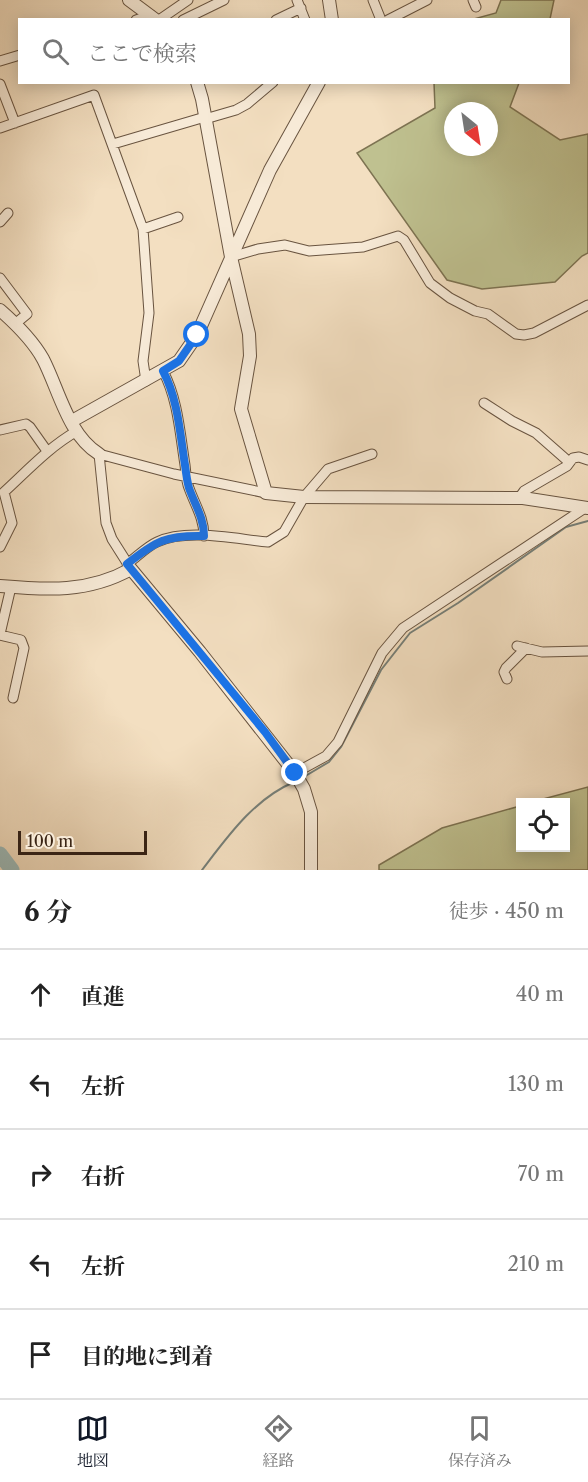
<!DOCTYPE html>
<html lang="ja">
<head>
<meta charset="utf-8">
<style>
  :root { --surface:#fff; --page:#f6f6f6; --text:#222; --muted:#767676; --line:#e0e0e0; --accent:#111827 }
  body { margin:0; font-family:"Libre Caslon Text","Noto Serif JP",serif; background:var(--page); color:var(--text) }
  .controls { position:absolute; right:18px; bottom:18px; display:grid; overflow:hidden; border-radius:0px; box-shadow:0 3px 15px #0003 }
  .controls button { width:54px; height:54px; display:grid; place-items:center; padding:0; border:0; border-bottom:2px solid var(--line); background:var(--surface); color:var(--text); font:30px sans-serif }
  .compass { position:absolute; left:444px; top:102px; width:54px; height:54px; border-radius:50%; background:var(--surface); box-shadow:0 3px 15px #0003; rotate:150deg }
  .scale { position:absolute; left:18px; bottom:15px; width:129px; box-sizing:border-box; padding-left:6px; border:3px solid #3b2515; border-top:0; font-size:16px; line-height:21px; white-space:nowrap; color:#3b2515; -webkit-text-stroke:4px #f7ead7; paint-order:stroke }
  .stop { position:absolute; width:18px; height:18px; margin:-14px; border:4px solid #1a73e8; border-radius:50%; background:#fff }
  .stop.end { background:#1a73e8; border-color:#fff; box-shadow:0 2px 6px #0008 }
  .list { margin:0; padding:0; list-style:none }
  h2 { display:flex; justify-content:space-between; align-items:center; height:78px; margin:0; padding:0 24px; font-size:26px }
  h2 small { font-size:20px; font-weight:400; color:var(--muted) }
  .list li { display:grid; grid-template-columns:39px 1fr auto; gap:18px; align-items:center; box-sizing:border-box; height:90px; padding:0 24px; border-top:2px solid var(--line) }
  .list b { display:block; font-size:22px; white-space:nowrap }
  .list em { font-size:20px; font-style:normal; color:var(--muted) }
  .icon { flex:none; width:33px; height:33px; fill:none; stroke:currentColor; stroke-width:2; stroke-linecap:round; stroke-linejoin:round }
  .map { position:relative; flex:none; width:588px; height:870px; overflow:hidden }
  .search { position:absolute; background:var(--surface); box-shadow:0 3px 15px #0003; left:18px; right:18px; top:18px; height:66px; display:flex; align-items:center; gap:15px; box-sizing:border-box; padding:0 21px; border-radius:0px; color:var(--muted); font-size:22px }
  .sheet { height:528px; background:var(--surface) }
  nav { display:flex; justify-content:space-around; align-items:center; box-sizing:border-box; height:84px; border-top:2px solid var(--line); background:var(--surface); font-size:16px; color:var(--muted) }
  nav a { display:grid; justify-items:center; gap:3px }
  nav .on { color:var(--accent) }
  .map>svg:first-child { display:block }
</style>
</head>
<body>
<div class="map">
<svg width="588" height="870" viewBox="0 0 588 870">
  <rect width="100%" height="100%" fill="#f3dfc1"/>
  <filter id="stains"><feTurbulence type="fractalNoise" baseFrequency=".00333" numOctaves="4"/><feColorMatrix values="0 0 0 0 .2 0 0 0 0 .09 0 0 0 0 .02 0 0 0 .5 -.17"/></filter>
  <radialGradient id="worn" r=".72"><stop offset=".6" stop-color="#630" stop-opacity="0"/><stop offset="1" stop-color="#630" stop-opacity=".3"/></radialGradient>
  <!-- green -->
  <path fill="#bfc190" stroke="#7d7352" stroke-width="1.5" fill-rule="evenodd" d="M 501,0 L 554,0 L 550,19 L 474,19 L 496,13 Z
    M 434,83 L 519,83 L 510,107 L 560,140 L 588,134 L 588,253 L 582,256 L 555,282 L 482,289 L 447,280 L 357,153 L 435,108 ZM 453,111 L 489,111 L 489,147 L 453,147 Z
    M 588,787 L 588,870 L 379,870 L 379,865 L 442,828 L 520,806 L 520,848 L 566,848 L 566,802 L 532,802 Z"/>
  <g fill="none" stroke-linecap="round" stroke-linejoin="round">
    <!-- stream -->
    <path stroke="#767f78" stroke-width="2" d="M 302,778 L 329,762 L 341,747 L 381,670 L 410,633 L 458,603 L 566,527 L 588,521
      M 202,870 C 228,836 254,799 294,782"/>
    <!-- river -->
    <path stroke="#9dbbba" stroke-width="15" d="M 0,854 L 12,870"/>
    <!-- minor casing -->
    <g stroke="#695440" stroke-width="11">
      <path id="minor" d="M 297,0 L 305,20
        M 373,0 L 381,20
        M 473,0 L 476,7
        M 136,20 L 151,15
        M 159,20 L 188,0
        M 183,20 L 224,0
        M 276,20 L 301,8
        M 388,20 L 427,0
        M 0,61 L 20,55
        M 0,84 L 15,123
        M 205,119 L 236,110 L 247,104 L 273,82
        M 0,128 L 94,95 L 143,229 L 178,217
        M 113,144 L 205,117
        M 0,222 L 8,213
        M 143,229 L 149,313 L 143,361 L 146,381
        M 231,257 L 258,249 L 285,245 L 309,251 L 363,247 L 398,236 L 404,240 L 430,283 L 450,298 L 475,311 L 488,314 L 516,334 L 524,335 L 534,333 L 588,305
        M 0,278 L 27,314 L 15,324
        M 163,371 C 178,399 180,434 185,465 C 186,473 186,481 189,488 C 195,505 204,518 204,536
        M 484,403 L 512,421 L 536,433 L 569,462
        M 0,430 L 26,424 L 30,427 L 47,451
        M 519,498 L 524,491 L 567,466 L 573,458 L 579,457 L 588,460
        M 0,547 L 12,523 L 4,492 C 28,470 49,447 77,431
        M 127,564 C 137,557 146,547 157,542 C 187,528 235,539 268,542 L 284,532 L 304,497 L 328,469 L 372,454
        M 131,569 L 112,539 L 106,523 L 99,454 L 174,474 L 266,493
        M 0,634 L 11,587
        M 0,635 L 21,640 L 24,648 L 13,698
        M 517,646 L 542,652 L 588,651
        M 507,679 L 504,672 L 506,668 L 526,648
        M 295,773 L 326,756 L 338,742 L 382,653 L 403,628 L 585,508"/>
    </g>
    <!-- tertiary casing -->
    <g stroke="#695440" stroke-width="14">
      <path id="tertiary" d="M 129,0 L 156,20
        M 329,0 L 332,20
        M 197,82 L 202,99 L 231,257 L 249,334 L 250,356 L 241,409 L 266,493 L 304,497 L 523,498 L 588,508
        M 0,310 C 16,324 33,341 43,359 C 59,390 68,435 99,454
        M 72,421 L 179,361 L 197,335 L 270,170 L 319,82
        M 0,586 C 47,590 88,593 131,569 L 200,652 L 295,773 L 304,789 L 311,812 L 311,870"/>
    </g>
    <!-- minor -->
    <use href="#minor" stroke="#f7ead7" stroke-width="9"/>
    <!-- tertiary -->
    <use href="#tertiary" stroke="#f7ead7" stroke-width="12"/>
  </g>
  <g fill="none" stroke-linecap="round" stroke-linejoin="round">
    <!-- route -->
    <path stroke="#1a73e8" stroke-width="8" d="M 197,335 L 179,361 L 163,371 C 178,399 180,434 185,465 C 186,473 187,481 189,488 C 195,505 204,518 204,536 C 166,535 156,541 127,564 L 265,732 L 295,773"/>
  </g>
  <rect width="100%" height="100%" filter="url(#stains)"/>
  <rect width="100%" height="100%" fill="url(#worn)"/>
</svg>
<div class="controls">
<button><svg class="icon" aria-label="locate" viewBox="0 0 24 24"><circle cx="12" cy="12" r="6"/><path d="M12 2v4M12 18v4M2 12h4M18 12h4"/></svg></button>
</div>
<svg class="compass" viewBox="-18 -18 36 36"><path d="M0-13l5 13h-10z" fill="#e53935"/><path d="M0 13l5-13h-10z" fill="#767676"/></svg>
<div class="scale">100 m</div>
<div class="stop" style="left:197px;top:335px"></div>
<div class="stop end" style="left:295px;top:773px"></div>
<div class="search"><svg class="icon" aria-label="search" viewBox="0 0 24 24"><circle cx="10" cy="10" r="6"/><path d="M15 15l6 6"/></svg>ここで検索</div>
</div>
<section class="sheet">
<h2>6 分<small>徒歩 · 450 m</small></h2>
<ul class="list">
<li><svg class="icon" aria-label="ahead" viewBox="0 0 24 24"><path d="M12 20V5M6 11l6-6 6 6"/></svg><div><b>直進</b></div><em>40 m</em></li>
<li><svg class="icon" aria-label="left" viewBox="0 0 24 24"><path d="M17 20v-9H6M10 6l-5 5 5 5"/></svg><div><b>左折</b></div><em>130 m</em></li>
<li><svg class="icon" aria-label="right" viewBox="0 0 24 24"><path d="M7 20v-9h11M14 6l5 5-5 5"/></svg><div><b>右折</b></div><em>70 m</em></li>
<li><svg class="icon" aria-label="left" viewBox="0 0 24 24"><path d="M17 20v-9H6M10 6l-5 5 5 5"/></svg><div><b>左折</b></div><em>210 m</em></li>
<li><svg class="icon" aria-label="arrive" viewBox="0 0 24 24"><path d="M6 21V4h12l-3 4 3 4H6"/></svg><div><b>目的地に到着</b></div></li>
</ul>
</section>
<nav>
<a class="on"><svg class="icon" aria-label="map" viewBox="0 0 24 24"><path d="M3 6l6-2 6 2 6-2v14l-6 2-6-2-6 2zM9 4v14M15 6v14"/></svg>地図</a>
<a><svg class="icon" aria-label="directions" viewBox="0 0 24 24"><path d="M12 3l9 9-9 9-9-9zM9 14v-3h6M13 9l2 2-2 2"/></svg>経路</a>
<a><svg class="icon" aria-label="saved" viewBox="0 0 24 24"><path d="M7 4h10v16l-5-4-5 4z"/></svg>保存済み</a>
</nav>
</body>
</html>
